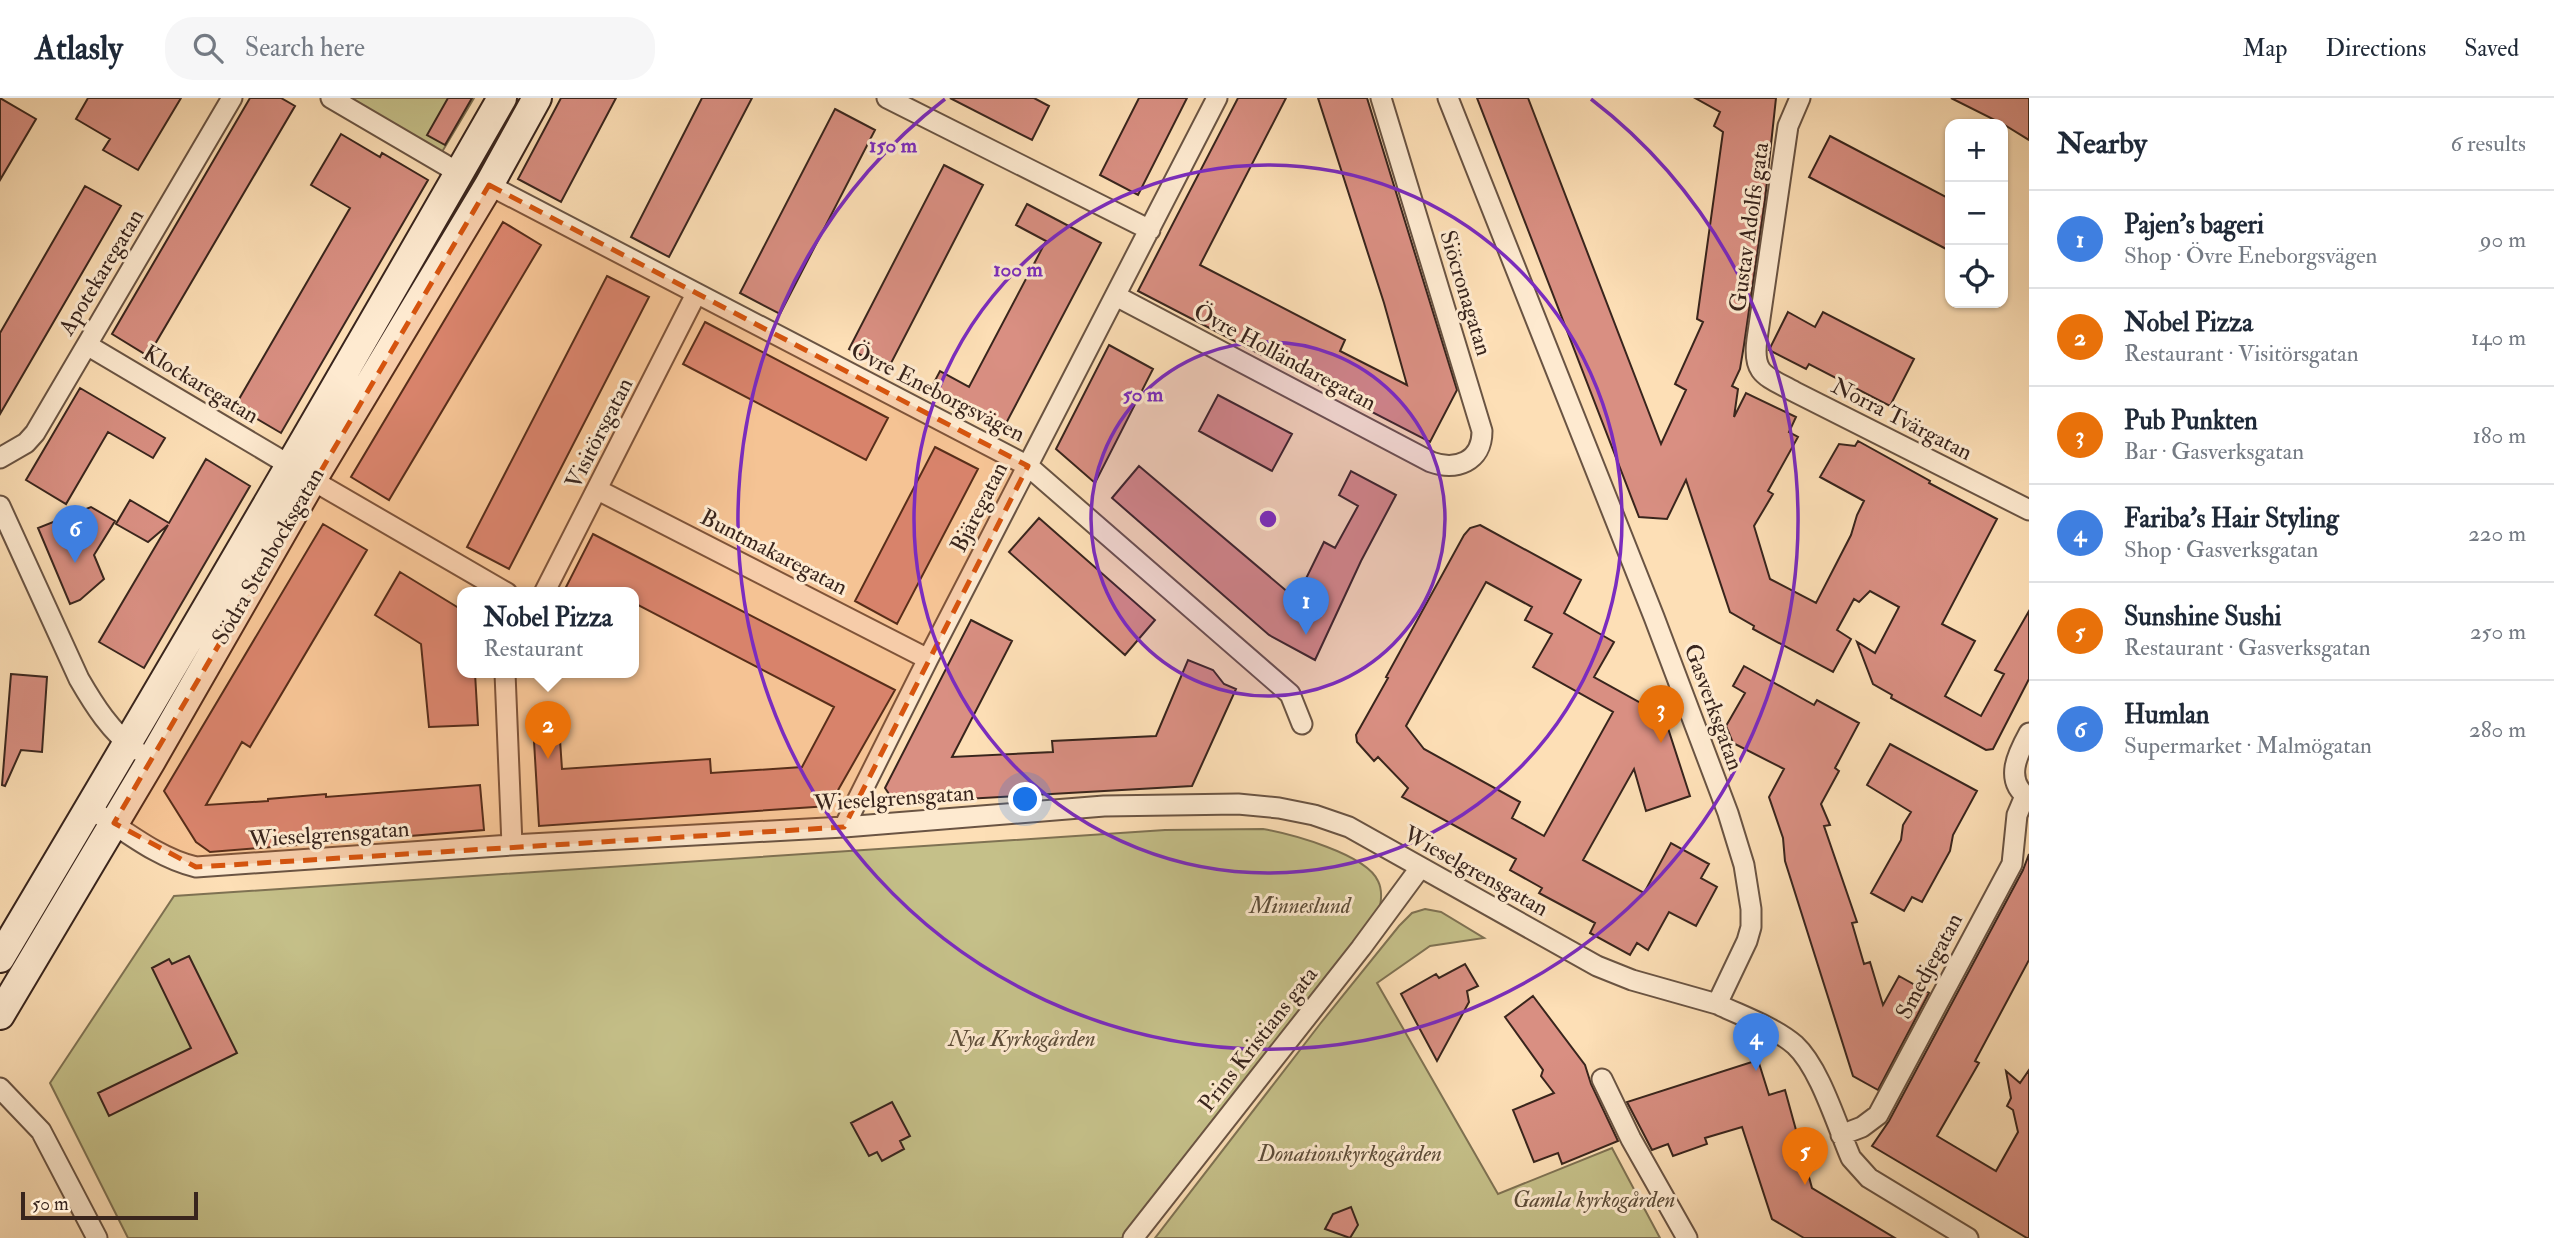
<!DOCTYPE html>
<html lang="en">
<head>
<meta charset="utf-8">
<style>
  :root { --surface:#fff; --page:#f6f6f7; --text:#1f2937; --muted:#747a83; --line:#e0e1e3; --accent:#111827 }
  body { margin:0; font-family:"IM FELL Double Pica",serif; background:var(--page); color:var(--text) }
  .controls { position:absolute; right:21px; top:21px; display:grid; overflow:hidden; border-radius:14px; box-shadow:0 2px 5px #0004 }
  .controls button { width:63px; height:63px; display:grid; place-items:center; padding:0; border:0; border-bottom:2px solid var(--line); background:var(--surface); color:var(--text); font:35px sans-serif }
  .scale { position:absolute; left:21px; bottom:18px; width:177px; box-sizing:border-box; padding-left:7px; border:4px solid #39251d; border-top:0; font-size:19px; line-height:24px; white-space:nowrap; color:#39251d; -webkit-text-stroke:5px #feead0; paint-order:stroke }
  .you { position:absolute; left:1026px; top:702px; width:24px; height:24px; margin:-18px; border:5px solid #fff; border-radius:50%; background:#1a73e8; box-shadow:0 0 0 10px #1a73e833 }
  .badge { display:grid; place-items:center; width:46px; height:46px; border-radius:50%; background:var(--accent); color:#fff; font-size:23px; font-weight:700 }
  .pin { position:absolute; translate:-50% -58px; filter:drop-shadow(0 2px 4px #0008) }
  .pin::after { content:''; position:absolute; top:37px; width:24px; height:21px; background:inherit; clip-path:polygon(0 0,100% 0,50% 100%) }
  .popup { position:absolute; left:457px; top:489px; width:182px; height:91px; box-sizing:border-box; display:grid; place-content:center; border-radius:14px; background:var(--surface); filter:drop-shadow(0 2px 5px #0005); font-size:23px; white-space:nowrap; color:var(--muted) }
  .popup b { font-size:26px; color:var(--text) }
  .popup::after { content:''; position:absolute; left:50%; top:100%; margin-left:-14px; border:14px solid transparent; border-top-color:var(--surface) }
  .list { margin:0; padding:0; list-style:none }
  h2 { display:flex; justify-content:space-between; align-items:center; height:91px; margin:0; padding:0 28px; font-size:30px }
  h2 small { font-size:23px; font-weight:400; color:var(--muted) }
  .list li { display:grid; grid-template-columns:46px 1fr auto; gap:21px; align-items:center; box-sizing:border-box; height:98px; padding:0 28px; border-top:2px solid var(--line) }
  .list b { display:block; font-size:26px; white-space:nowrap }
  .list p { margin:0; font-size:23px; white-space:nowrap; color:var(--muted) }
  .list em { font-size:23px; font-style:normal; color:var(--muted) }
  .icon { flex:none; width:38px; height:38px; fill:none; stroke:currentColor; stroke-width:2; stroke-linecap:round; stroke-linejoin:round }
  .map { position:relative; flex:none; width:2029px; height:1140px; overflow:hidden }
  header { display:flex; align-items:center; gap:42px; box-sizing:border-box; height:98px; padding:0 35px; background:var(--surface); border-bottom:2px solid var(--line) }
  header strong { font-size:33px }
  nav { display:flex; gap:38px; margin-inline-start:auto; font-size:24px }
  .search { width:490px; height:63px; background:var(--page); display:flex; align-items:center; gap:18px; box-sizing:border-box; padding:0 24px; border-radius:28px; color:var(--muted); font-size:26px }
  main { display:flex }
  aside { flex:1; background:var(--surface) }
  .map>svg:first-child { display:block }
</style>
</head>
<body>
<header>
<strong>Atlasly</strong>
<div class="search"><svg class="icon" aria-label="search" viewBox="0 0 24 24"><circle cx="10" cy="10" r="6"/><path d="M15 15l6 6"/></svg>Search here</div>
<nav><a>Map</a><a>Directions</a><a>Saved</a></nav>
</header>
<main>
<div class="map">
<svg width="2029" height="1140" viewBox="0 0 2029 1140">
  <rect width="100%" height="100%" fill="#fddfb6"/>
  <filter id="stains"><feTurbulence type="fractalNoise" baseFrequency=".00286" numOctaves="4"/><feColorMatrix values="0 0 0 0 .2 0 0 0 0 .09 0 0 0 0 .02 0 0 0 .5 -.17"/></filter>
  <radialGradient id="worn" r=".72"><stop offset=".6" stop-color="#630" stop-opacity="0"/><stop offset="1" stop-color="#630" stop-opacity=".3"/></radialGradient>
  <!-- green -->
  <path fill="#c5c089" stroke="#7f7253" stroke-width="2" d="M 349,0 L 474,0 L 442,54 Z
    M 1263,731 C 1291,736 1366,756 1378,783 C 1383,793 1381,806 1378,816 L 1296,923 L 1123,1140 L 128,1140 L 50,985 L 174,798 L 1165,732 Z
    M 1425,811 L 1441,814 L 1484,840 L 1430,848 L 1377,885 L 1498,1096 L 1612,1050 L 1660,1140 L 1155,1140 L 1320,926 L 1399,828 L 1412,815 Z"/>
  <!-- building -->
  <path fill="#d98f82" stroke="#39251d" stroke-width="2" fill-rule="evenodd" d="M 0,0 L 36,21 L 0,82 Z
    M 88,0 L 181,0 L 138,72 L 103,52 L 110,41 L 76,21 Z
    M 250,0 L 281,0 L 295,8 L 148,258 L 112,236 Z
    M 448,0 L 472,0 L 445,47 L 427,37 Z
    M 561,0 L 616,0 L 561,104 L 518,81 Z
    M 702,0 L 752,0 L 669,159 L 631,139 Z
    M 950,0 L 1034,0 L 1049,8 L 1032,42 Z
    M 1139,0 L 1187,0 L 1138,97 L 1100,77 Z
    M 1238,0 L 1286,0 L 1200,167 L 1345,242 L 1340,253 L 1407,287 L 1384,205 L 1318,0 L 1367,0 L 1457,292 L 1430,344 L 1138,193 Z
    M 1477,0 L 1528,0 L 1661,346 L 1686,292 L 1675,286 L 1703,224 L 1697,221 L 1723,34 L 1714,28 L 1720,14 L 1695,0 L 1776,0 L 1765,102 L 1744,247 L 1740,271 L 1732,288 L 1738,291 L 1734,319 L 1746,295 L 1796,319 L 1789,334 L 1798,339 L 1768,393 L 1773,396 L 1754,428 L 1770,481 L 1816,505 L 1851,437 L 1857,417 L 1864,403 L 1820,379 L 1839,346 L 1855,348 L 1858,343 L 1930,383 L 1929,385 L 1997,421 L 1942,526 L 1975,543 L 1945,598 L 1981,618 L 2004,576 L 1995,572 L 2029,513 L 2029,581 L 1993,651 L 1986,652 L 1891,600 L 1892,597 L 1873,586 L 1857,544 L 1875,555 L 1899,509 L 1870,493 L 1859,504 L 1854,501 L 1837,532 L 1851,541 L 1833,574 L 1753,531 L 1754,528 L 1730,514 L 1686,382 L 1667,421 L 1639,419 Z
    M 1951,0 L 2029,0 L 2029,42 L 2003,26 Z
    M 835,11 L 875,32 L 780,216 L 740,195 Z
    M 341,36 L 380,59 L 382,55 L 428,82 L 281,335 L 235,308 L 350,110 L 311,87 Z
    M 1830,38 L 1950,101 L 1950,153 L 1809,79 Z
    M 944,67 L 983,87 L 888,271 L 849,251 Z
    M 85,88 L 121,108 L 0,316 L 0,235 Z
    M 1027,106 L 1101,145 L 1002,333 L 929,294 L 940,273 L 969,289 L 1046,143 L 1016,127 Z
    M 503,124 L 541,147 L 389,402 L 351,379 Z
    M 607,178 L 649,199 L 509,471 L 467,449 Z
    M 1788,214 L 1815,229 L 1823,214 L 1914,261 L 1890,308 L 1809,266 L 1806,271 L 1769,252 Z
    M 705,224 L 888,320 L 866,362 L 683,266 Z
    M 1109,247 L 1153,271 L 1095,385 L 1056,351 Z
    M 80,290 L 165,340 L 153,360 L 108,334 L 66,406 L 26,382 Z
    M 1218,297 L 1292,336 L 1272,373 L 1199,333 Z
    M 935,349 L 978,371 L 897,526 L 855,503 Z
    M 206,361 L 250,388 L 144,570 L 99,544 L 168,427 L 148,444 L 116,426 L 130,402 L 169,425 Z
    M 1139,368 L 1296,501 L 1324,444 L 1335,450 L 1358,408 L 1339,397 L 1351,373 L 1396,397 L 1361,463 L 1315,562 L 1269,537 L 1112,400 Z
    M 91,409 L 115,423 L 94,457 L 104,481 L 80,502 L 70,506 L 38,430 Z
    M 1039,420 L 1155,522 L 1125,557 L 1009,454 Z
    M 323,426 L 367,452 L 250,649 L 242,644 L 206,707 L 268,703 L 268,701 L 326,696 L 326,699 L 480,687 L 484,732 L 210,754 L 196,744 L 164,693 Z
    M 1480,427 L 1581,482 L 1564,515 L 1614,544 L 1594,579 L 1664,618 L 1690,698 L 1646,713 L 1634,671 L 1583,762 L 1644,795 L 1671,745 L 1709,766 L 1701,780 L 1717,789 L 1696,828 L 1669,814 L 1648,852 L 1637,845 L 1630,857 L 1590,835 L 1595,825 L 1539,795 L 1542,790 L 1510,772 L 1516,761 L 1402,699 L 1408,690 L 1378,659 L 1374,663 L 1357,644 L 1356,637 L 1388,580 L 1386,579 L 1464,437 L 1470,430 ZM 1486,484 L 1532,509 L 1525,522 L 1552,536 L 1533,569 L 1613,614 L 1544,738 L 1512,720 L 1520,704 L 1424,651 L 1406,628 Z
    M 593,436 L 895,592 L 829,708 L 539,728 L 534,643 L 560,642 L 562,671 L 710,661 L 711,675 L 802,669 L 834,609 L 634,505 L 634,495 L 563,495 Z
    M 400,474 L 462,512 L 462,575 L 475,575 L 478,627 L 429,629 L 421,546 L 375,517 Z
    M 971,522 L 1012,543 L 952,659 L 1053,654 L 1052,643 L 1156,638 L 1188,562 L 1213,572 L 1224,586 L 1236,591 L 1192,688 L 895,705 L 885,690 Z
    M 1744,568 L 1814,607 L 1817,602 L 1859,625 L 1835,670 L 1839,673 L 1821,706 L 1830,727 L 1824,728 L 1857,824 L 1852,825 L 1864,866 L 1870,864 L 1883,907 L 1899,878 L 1929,895 L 1878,992 L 1853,978 L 1785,763 L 1783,740 L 1769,699 L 1784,671 L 1733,645 L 1726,628 L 1745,595 L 1733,588 Z
    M 11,576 L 47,579 L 42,654 L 21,652 L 5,688 L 2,687 Z
    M 1890,646 L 1977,693 L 1953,737 L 1950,753 L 1922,804 L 1912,799 L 1904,813 L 1871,795 L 1901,742 L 1903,727 L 1911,714 L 1867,687 Z
    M 2029,756 L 2029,862 L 1975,963 L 1979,965 L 1937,1038 L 1996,1073 L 2018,1034 L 2013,1012 L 2007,1008 L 2011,1000 L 2006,973 L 2020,985 L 2029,972 L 2029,1140 L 2027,1140 L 1872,1048 L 1889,1023 L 2023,772 Z
    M 189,858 L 237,955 L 109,1018 L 98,995 L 191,950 L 152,870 L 169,861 L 172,866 Z
    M 1465,866 L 1478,888 L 1467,893 L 1469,904 L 1437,963 L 1401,896 L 1436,876 L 1439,880 Z
    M 1533,898 L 1585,967 L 1591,986 L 1618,1043 L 1562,1066 L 1558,1055 L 1534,1064 L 1513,1012 L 1554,995 L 1541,978 L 1543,972 L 1505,919 Z
    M 1758,962 L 1769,997 L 1785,992 L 1812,1090 L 1895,1140 L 1804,1140 L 1772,1121 L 1742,1029 L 1705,1040 L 1707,1046 L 1673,1058 L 1668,1046 L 1652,1052 L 1627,1004 Z
    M 892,1004 L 910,1038 L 900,1043 L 904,1051 L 882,1063 L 877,1054 L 869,1058 L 851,1025 Z
    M 1351,1109 L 1358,1127 L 1350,1140 L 1325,1131 L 1333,1116 Z"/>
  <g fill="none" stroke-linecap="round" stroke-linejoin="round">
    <!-- street casing -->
    <g stroke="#6a5443" stroke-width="23">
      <path id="street" d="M 331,0 L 459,75
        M 887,0 L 1150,132
        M 1448,0 L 1654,519 L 1728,715 L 1744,767 L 1751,811 L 1751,829 L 1747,843 L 1717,906 C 1742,918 1774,929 1795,947 C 1820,970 1837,1028 1851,1060 L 1869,1080 L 1968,1140
        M 1800,0 L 1788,28 L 1757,241 C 1752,277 1766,278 1795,294 L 2029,412
        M 489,87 L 1028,368 L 1290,596 L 1302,626
        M 1116,198 L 1431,364 C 1456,373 1482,364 1482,333 L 1381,0
        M 87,247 L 291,368
        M 0,360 L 26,345 L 35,335 L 232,0
        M 312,382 L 507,495
        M 598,392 L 928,561
        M 0,408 L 79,581 C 94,607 111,634 136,652
        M 544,495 L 696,196
        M 505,575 L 512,747
        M 2029,635 C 2018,655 2003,683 2029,700
        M 89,710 C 123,731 157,760 196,769 L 512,747 L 844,729 L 1104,708 L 1238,706 L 1279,710 L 1314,717 L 1349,729 L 1597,868 L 1632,882 L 1717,906
        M 844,729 L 928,561 L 1217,0
        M 1602,981 L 1631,1041 L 1687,1140
        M 0,990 L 41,1033 L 97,1140
        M 1841,1037 L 1862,1029 L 1878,1017 L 2012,766 L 2017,717 L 2025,698
        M 1133,1140 L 1361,850 L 1420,770"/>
    </g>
    <!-- secondary casing -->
    <g stroke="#39251d" stroke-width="32">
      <path id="secondary" d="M 0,860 C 170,575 337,288 502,0
        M 0,917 L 151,663 L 312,382 L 489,87 L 537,0"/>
    </g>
    <!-- street -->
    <use href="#street" stroke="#feead0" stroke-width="19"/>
    <!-- secondary -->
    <use href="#secondary" stroke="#feead0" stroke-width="28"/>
  </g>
  <!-- marked area -->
  <path fill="#d6540e" fill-opacity="0.2" stroke="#d6540e" stroke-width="5" stroke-dasharray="14 9" stroke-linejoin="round" d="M 489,87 L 1028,368 L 844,729 L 196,769 L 114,725 Z"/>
  <!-- distance rings -->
  <circle cx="1268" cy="421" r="177" fill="#7b2cbf" fill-opacity=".12"/>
  <g fill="none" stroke="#7b2cbf" stroke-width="3.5">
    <circle cx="1268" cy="421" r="177"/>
    <circle cx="1268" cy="421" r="354"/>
    <path d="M1591 1A530 530 0 1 1 945 1"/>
  </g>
  <g text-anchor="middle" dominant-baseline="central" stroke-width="6" stroke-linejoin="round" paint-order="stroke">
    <!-- street labels -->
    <g font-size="23" fill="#39251d" stroke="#feead0">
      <text transform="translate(1749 129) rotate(-82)">Gustav Adolfs gata</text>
      <text transform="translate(101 174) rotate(-59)">Apotekaregatan</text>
      <text transform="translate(1466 195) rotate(73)">Siöcronagatan</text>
      <text transform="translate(1285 259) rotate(28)">Övre Holländaregatan</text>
      <text transform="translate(201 286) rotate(31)">Klockaregatan</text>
      <text transform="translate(938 294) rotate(27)">Övre Eneborgsvägen</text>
      <text transform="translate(1902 321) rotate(27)">Norra Tvärgatan</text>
      <text transform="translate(599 335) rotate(-63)">Visitörsgatan</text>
      <text transform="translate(979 409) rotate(-63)">Bjäregatan</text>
      <text transform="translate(774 454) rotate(27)">Buntmakaregatan</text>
      <text transform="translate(268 458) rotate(-60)">Södra Stenbocksgatan</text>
      <text transform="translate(1714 609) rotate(70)">Gasverksgatan</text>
      <text transform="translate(894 700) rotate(-4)">Wieselgrensgatan</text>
      <text transform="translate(329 736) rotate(-4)">Wieselgrensgatan</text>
      <text transform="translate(1476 773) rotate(29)">Wieselgrensgatan</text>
      <text transform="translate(1929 868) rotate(-62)">Smedjegatan</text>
      <text transform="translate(1258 941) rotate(-52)">Prins Kristians gata</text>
    </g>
    <!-- park labels -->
    <g font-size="23" font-style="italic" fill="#5c4c38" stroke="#feead0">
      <text x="1300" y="807">Minneslund</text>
      <text x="1022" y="940">Nya Kyrkogården</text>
      <text x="1350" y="1055">Donationskyrkogården</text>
      <text x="1594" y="1101">Gamla kyrkogården</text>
    </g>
  </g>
  <circle cx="1268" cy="421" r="10" fill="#7b2cbf" stroke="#feead0" stroke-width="3.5"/>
  <g font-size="21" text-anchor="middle" font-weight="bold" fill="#7b2cbf" stroke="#feead0" stroke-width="6" stroke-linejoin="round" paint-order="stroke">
    <text x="893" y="54">150 m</text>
    <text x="1018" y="178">100 m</text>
    <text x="1143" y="303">50 m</text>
  </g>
  <rect width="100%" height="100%" filter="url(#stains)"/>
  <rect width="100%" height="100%" fill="url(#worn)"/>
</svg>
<div class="controls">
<button>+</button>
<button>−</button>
<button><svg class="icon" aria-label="locate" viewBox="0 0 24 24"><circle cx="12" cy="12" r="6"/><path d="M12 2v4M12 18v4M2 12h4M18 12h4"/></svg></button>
</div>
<div class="scale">50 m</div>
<div class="you"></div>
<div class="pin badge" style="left:1306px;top:537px;background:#3f7fe0">1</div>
<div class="pin badge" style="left:548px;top:661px;background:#e8710a">2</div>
<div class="popup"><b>Nobel Pizza</b>Restaurant</div>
<div class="pin badge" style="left:1661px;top:645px;background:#e8710a">3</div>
<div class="pin badge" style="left:1756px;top:973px;background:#3f7fe0">4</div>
<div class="pin badge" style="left:1805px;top:1087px;background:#e8710a">5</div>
<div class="pin badge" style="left:75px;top:465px;background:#3f7fe0">6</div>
</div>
<aside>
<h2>Nearby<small>6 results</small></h2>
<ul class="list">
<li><span class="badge" style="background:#3f7fe0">1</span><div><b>Pajen's bageri</b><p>Shop · Övre Eneborgsvägen</p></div><em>90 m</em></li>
<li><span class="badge" style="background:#e8710a">2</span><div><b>Nobel Pizza</b><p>Restaurant · Visitörsgatan</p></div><em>140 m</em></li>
<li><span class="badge" style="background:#e8710a">3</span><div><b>Pub Punkten</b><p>Bar · Gasverksgatan</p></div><em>180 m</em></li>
<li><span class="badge" style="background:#3f7fe0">4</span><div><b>Fariba's Hair Styling</b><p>Shop · Gasverksgatan</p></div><em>220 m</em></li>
<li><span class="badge" style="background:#e8710a">5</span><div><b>Sunshine Sushi</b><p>Restaurant · Gasverksgatan</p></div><em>250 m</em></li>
<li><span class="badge" style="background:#3f7fe0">6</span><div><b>Humlan</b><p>Supermarket · Malmögatan</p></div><em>280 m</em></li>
</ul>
</aside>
</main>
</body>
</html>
